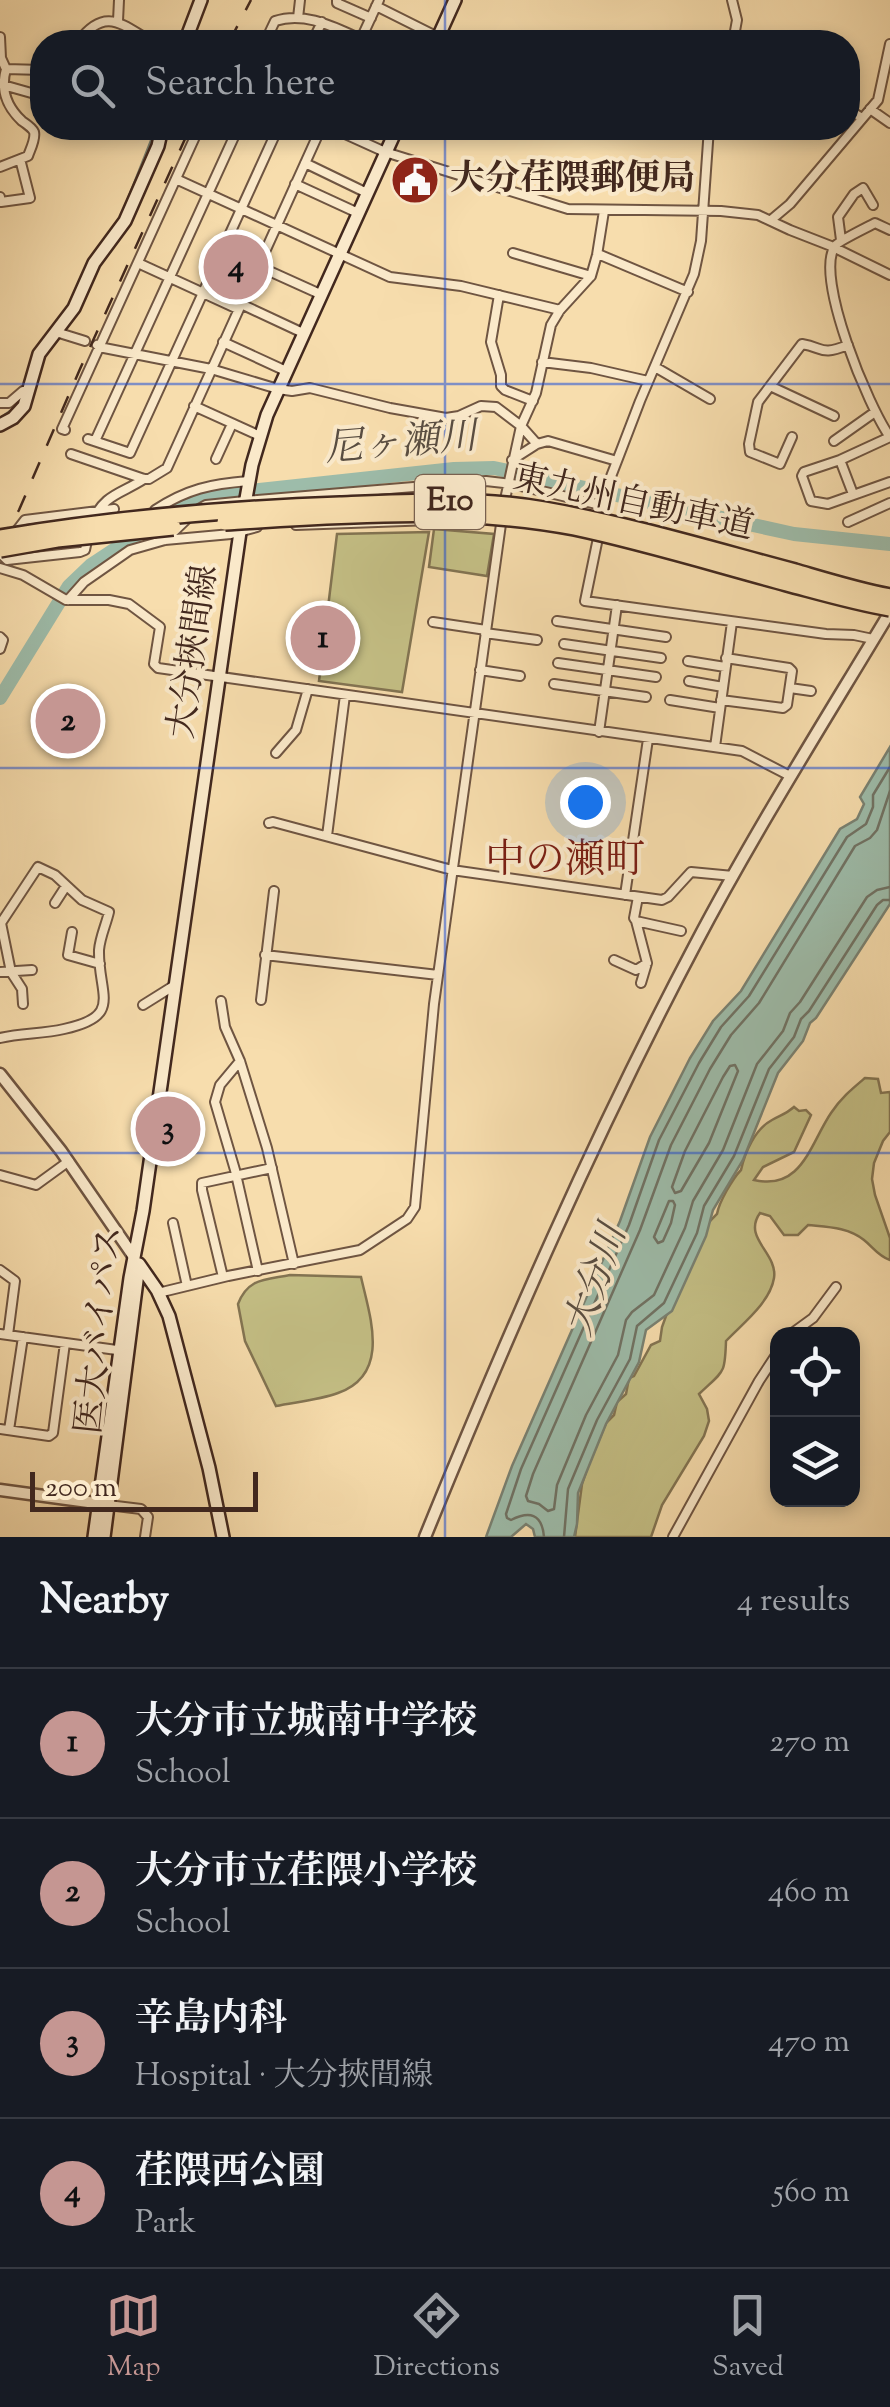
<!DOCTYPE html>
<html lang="en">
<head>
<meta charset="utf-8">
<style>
  :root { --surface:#171b24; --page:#20242c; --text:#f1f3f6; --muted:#9ea1a6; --line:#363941; --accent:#c59692 }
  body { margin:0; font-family:"Sorts Mill Goudy","Noto Serif JP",serif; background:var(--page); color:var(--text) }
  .controls { position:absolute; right:30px; bottom:30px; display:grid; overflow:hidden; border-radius:20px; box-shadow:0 5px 15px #0003 }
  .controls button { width:90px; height:90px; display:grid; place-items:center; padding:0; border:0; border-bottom:2px solid var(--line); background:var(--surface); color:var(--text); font:50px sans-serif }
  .scale { position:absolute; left:30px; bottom:25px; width:228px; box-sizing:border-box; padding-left:10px; border:5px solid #42281e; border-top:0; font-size:28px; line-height:35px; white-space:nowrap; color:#42281e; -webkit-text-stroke:8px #fae9ca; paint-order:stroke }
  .you { position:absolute; left:585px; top:802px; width:35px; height:35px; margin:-25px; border:8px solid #fff; border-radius:50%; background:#1a73e8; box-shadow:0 0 0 15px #1a73e833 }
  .badge { display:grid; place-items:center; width:65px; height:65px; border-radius:50%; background:var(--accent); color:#111; font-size:32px; font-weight:700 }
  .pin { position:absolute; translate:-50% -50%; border:5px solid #fff; box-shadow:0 2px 10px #0006 }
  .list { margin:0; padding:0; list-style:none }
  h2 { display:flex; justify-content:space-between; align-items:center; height:130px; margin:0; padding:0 40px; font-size:42px }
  h2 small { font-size:32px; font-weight:400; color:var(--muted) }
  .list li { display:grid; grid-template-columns:65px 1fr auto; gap:30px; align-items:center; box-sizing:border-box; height:150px; padding:0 40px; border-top:2px solid var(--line) }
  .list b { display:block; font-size:38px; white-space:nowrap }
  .list p { margin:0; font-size:32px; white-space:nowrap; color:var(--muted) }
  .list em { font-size:32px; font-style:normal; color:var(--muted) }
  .icon { flex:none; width:55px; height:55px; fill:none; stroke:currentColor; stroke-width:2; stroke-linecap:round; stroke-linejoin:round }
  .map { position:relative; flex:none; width:890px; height:1537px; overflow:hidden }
  .search { position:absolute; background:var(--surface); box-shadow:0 5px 15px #0003; left:30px; right:30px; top:30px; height:110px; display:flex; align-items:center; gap:25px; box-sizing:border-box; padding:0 35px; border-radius:40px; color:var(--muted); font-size:38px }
  .sheet { height:730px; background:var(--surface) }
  nav { display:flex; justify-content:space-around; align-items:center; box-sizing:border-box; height:140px; border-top:2px solid var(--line); background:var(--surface); font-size:28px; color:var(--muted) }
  nav a { display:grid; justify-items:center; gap:5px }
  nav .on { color:var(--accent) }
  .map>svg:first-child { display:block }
</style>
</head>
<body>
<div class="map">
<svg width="890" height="1537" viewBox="0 0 890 1537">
  <rect width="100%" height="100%" fill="#f7ddad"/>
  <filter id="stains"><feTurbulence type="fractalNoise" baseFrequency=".002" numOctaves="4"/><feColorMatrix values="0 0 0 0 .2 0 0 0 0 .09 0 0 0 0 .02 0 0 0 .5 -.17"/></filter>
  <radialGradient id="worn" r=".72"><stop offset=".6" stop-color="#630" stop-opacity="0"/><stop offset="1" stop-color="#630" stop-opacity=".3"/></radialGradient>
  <!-- green -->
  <path fill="#c4bf85" stroke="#837452" stroke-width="2.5" d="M 228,244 L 259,258 L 244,290 L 214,276 Z
    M 434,529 L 494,534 L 487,576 L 429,567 Z
    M 429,532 L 402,692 L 319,681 L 337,534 Z
    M 865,1078 L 878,1079 L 881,1093 L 890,1092 L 890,1132 L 883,1141 L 874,1163 L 872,1179 L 875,1195 L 890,1238 L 890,1260 C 878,1256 874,1248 864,1240 C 848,1227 827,1227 808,1225 L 798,1235 L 784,1235 L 770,1216 L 760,1213 C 742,1238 778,1253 774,1278 C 770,1303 742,1324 726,1341 C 725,1375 724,1370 699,1394 L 707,1409 L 709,1421 L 704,1436 L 662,1505 L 651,1537 L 575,1537 L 582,1484 L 588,1466 L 606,1423 L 614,1415 L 617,1402 L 626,1394 L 629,1378 L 634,1376 L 651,1345 L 660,1341 L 662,1327 L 674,1294 L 709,1222 L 717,1214 C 719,1202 733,1178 741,1170 C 745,1152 755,1129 772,1120 C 781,1115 786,1114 794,1107 L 799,1111 L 806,1110 L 811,1115 L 794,1152 L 763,1167 L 754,1180 C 802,1191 810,1144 831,1113 C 841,1098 852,1089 865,1078 Z
    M 290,1275 L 361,1277 C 370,1317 391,1374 338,1393 C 319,1400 296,1402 276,1406 L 245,1341 L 238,1304 C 248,1278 265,1280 290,1275 Z"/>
  <!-- water -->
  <path fill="#9dbcaa" stroke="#798172" stroke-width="2.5" d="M 890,747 L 890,904 L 816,1018 L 810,1023 L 803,1041 L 778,1073 L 743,1160 L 713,1210 L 706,1236 L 672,1311 L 646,1330 L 639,1362 L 606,1424 L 578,1493 L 577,1524 L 574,1537 L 535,1537 L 533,1529 L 526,1524 L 511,1537 L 486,1537 L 512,1466 L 620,1221 L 650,1137 L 690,1058 L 713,1021 L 741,991 L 840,829 L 857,819 L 864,804 L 860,797 Z"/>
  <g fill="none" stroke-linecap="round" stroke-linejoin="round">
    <!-- shore -->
    <path stroke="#707264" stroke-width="2.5" d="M 890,791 L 877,830 L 870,838 L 855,846 L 759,1003 L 731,1035 L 710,1069 L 671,1145 L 640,1230 L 533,1474 L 526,1496 L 528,1501 L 539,1504 L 548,1511 L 554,1509 L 557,1485 L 586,1415 L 618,1355 L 626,1320 L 632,1312 L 654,1295 L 685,1228 L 693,1201 L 723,1150 L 757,1064 L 783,1031 L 790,1013 L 800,1002 L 867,897 L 877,890 L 890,887
      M 735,1065 L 738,1071 L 709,1143 L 681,1191 L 675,1193 L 672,1187 L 685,1151 L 723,1077 L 730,1066 Z
      M 669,1201 L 673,1201 L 675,1205 L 671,1223 L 663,1241 L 658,1243 L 654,1237 Z
      M 544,1537 C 542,1513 529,1511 511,1520 L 507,1518 L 506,1514 L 521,1469 L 629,1225 L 659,1140 L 699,1063 L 721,1027 L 749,996 L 847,837 L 866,824 L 873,807 L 873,795 L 890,767
      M 564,1537 L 568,1489 L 597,1420 L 630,1359 L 637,1326 L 664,1303 L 697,1233 L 704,1206 L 734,1156 L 769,1069 L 794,1037 L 801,1019 L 809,1011 L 877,905 L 883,900 L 890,900"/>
    <!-- stream -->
    <path stroke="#798172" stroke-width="2.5" d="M 120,219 L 156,128
      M 0,418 L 13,409 L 21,399"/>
    <!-- river -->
    <path stroke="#9dbcaa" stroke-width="14" d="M 165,516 L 196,501 L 221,494 L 454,469 L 494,468 L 794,534 L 890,544
      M 0,698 L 69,586 L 91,565 L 147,528"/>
    <!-- minor casing -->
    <g stroke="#6f5542" stroke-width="12">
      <path id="minor" d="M 337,0 L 337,3 L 371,18
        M 732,0 L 737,20 L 733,42
        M 376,6 L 438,37
        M 298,18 L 300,0
        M 118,21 L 119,0
        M 0,37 L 1,58 L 6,69 L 42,70
        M 360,41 L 379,0
        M 78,42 C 105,6 121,24 152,42
        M 265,42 L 275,21 C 305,11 334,27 361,39
        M 312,42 L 322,22
        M 3,85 L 42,96
        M 848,109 L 862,118
        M 870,109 L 890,123
        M 332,128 L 385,152 L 568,209 L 721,211 L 758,215 L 790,230 L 831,246 L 890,275
        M 305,163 L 367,193
        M 0,167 L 28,156 C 30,150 36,139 34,132 C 33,129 25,123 22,121 C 7,107 0,90 6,69
        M 176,179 L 390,277 L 461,286 L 560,310
        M 295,184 L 358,213
        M 0,197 L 1,202 L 30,198 L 20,159
        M 771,220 L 790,204 L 878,100 L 890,44
        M 890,230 L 875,223 C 868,227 838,241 835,246 C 814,277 869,408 890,437 L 840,460 L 804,472 L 802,476 L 811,501 L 828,504 L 890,482
        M 841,240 L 838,217 L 854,194 L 863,188 L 873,205
        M 513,253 L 591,276
        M 598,254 L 688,292
        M 138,263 L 238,309
        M 258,266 L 320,294
        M 499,295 L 491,342 L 501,375 L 501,386 L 505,390 L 533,401
        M 241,304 L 303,333
        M 56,332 L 85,341
        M 223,342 L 286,371
        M 97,345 L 99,347 L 211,369 L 278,389 L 292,391 L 310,388 L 390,408 L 446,418 L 459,416 L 481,406 L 496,407 L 521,426 L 537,444
        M 542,362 L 591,368 L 648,381
        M 655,367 L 710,399
        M 770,386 L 834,416
        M 0,403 L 9,403 L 23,391 L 29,392
        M 194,406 L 260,436
        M 65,430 L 62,429 L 199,128
        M 792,437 L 780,464 L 750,452 L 749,444 L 758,402 L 802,344 C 825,348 820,356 848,345
        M 88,439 L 130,453 L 278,128
        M 95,441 L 238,128
        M 834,441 L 875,412
        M 71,454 L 144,479 L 149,479 L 167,468 L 321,128
        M 216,459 L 232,424
        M 512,460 L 537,444 L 548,441 L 617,461 L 610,479 L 602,520
        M 840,460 L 853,494
        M 617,461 L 640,401 L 694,274 L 701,241 L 709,128
        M 504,504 L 521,426 L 536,393 L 551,325 L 560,310 L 591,276 L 597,255 L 604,211
        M 199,509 L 206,505 L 245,501 L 486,481 L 512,484 L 605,506
        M 155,510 C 187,489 211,484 248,481
        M 92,522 C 104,494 121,494 144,479
        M 848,522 L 890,503
        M 296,525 L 432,520
        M 15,533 L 25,520 L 114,509
        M 599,533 L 585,601 L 826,634 L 854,635 L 873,639
        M 165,540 L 188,518
        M 2,555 L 7,560 L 80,552 L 85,550 L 88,536
        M 0,568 L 23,575 L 66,600 L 109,600 L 129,604 L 160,627 L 154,664 L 158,668 L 742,751 L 790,776
        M 68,600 L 84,582 L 130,550 L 165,540 L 231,534 L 257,527
        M 557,621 L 666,637
        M 433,622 L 486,630
        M 485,633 L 537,640
        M 0,637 L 3,640 L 0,649
        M 564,644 L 661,658
        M 688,661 L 725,667
        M 558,663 L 656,677
        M 480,670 L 520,676
        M 689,681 L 723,687
        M 554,684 L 646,697
        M 790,688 L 811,691
        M 670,700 L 720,708
        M 721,700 L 783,708 L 787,705 L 792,671 L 789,668 L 726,658
        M 599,732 L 617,605
        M 715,747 L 732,622
        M 276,753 L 296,730 L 308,689
        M 269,823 L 273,822 L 452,870 L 662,900 L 668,897 L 691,872 L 733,876
        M 327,836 L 345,695
        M 625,895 L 648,739
        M 638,897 L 634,918 L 636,921 L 681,931
        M 55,903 L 66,886
        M 636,921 L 647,963 L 641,983
        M 72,932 L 68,955 L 100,964
        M 265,955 L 438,975
        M 614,960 L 636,970 L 647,963
        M 0,972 L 32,970
        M 261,1000 L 274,891
        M 221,1001 L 225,1027 L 240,1061 L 267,1148 L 294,1264
        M 143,1005 L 175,985
        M 0,1038 C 21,1033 43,1034 64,1029 C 124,1016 98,995 99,950 C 100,937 106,925 109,912 L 82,900 L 55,875 L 38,867 L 1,923 L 11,972 L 22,989 L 23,1004
        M 240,1061 L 220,1085 L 215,1102 L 235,1170 L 258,1271
        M 0,1175 L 36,1185 L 69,1161
        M 173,1223 L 187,1286
        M 0,1270 L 15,1281 L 8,1335
        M 223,1277 L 202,1190 L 202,1183 L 272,1168
        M 158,1293 L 228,1276 L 360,1250 L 407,1219 L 415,1207 L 434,1004 L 502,517
        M 0,1334 L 124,1351
        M 791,1334 L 813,1318 L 836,1287
        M 0,1429 L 49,1436 L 53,1433 L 65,1343
        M 9,1430 L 23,1337
        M 108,1505 L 141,1509 L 148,1517 L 145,1537
        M 673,1537 L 759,1381 L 778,1352"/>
    </g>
    <!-- tertiary casing -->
    <g stroke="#6f5542" stroke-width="15">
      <path id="tertiary" d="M 0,1074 L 61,1151 L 134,1257
        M 0,1490 L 103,1504
        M 425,1537 C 507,1336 594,1136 695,945 C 755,831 824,722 890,612"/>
    </g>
    <!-- secondary casing -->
    <g stroke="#42281e" stroke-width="16">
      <path id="secondary" d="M 185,42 L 201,0
        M 436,42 L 455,0
        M 0,425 L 13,418 L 24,406 L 39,354 L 74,308 L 94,263 L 125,221 L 158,146 L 162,128
        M 139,1264 L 157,1290 L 169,1316 L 209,1468 L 223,1537
        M 94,1537 L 130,1278 L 143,1211 L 240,532 L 252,465 L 267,415 L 397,128
        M 104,1537 L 139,1265"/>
    </g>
    <!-- minor -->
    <use href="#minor" stroke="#fae9ca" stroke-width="8"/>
    <!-- tertiary -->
    <use href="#tertiary" stroke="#fae9ca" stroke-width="10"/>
    <!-- secondary -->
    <use href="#secondary" stroke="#fae9ca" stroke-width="11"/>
    <!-- rail -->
    <path stroke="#42281e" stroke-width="2.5" stroke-dasharray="18 18" stroke-linecap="butt" d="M 229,42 L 251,0
      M 0,543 L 19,510 L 80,369 L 190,128"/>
    <!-- motorway-bridge casing -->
    <g stroke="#42281e" stroke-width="20" stroke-linecap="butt">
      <path id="motorway-bridge" d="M 225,522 C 341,515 459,505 574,527 C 645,542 716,564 787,583 C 821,592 855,602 890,608
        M 0,538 C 112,519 226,509 340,505 C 408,502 477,498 544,510 C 629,525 712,550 795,572 C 826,581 858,591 890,597
        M 0,549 L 57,539 L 173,527"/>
    </g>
    <!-- motorway-bridge -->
    <use href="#motorway-bridge" stroke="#f7ddad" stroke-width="15"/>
  </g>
  <!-- grid -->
  <path fill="none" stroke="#1d4ed8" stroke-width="2.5" stroke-opacity="0.55" d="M 445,0 L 445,42M 445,128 L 445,1537M 0,384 L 890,384M 0,768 L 890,768M 0,1153 L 890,1153"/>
  <!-- icons -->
  <defs>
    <g id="civic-disc" transform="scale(2.5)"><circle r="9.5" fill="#8f2418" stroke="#fae9ca"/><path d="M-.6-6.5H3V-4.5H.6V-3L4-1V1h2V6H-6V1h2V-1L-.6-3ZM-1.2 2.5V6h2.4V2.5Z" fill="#fff"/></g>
  </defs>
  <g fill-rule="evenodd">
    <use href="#civic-disc" x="415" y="180"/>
  </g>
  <g text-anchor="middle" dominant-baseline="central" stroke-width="8" stroke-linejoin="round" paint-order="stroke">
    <!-- shield labels -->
    <rect fill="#fae9ca" stroke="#796252" stroke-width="2.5" x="415" y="475" width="70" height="54" rx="8"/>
    <g font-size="32" font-weight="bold" fill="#42281e">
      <text x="450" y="502">E10</text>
    </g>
    <!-- poi labels -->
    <g font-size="35" font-weight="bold" fill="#42281e" stroke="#fae9ca" text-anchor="start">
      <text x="450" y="180">大分荏隈郵便局</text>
    </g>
    <!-- street labels -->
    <g font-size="35" fill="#42281e" stroke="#fae9ca">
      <text transform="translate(633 504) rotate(12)">東九州自動車道</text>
      <text transform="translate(195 652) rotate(-82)">大分挾間線</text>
      <text transform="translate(101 1330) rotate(-84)">医大バイパス</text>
    </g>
    <!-- water labels -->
    <g font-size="38" font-style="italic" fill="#594d41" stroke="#fae9ca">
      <text transform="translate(401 445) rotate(-5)">尼ヶ瀬川</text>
      <text transform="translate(598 1281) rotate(-71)">大分川</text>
    </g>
    <!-- quarter labels -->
    <g font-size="40" fill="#7a1f14" stroke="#fae9ca">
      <text x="565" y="862">中の瀬町</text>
    </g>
  </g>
  <rect width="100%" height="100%" filter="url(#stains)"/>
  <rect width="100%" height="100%" fill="url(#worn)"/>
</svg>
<div class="controls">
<button><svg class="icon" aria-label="locate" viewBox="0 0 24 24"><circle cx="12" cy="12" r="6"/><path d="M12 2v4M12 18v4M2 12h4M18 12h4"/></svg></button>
<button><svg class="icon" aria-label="layers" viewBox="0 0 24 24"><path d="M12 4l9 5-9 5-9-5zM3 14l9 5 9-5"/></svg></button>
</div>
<div class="scale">200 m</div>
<div class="you"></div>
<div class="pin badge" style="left:323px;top:638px">1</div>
<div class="pin badge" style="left:68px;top:721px">2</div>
<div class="pin badge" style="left:168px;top:1129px">3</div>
<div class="pin badge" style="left:236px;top:267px">4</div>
<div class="search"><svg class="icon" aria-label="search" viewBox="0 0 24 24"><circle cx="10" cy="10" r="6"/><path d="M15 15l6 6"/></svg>Search here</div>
</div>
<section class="sheet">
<h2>Nearby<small>4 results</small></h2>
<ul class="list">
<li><span class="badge">1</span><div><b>大分市立城南中学校</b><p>School</p></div><em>270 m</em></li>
<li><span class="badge">2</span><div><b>大分市立荏隈小学校</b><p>School</p></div><em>460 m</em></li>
<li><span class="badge">3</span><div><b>辛島内科</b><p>Hospital · 大分挾間線</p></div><em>470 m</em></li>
<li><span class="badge">4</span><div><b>荏隈西公園</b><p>Park</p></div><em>560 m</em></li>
</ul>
</section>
<nav>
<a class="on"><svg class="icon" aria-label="map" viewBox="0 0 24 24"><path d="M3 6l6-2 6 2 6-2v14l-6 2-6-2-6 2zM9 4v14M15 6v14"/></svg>Map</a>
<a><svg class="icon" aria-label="directions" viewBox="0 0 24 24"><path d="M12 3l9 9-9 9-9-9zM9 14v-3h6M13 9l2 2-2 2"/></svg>Directions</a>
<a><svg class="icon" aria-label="saved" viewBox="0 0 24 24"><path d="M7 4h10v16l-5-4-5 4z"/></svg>Saved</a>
</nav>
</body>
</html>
